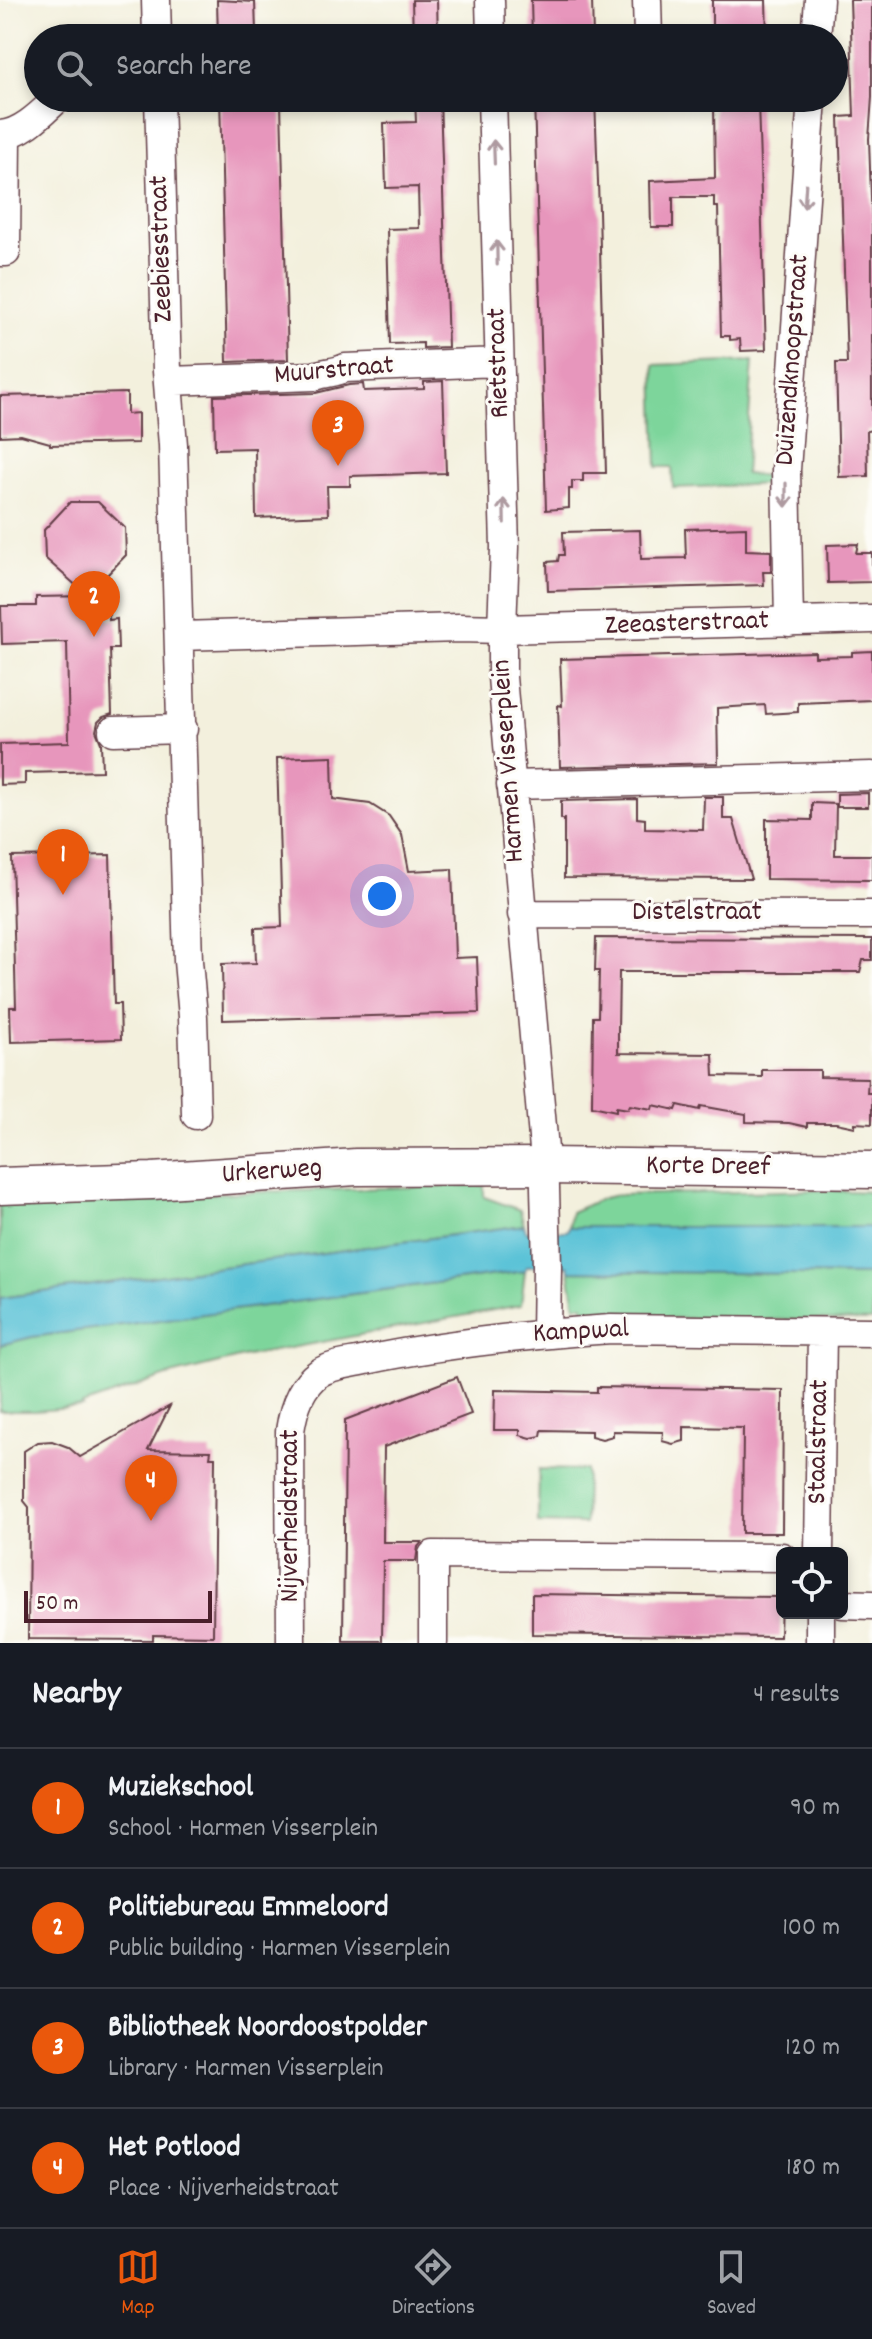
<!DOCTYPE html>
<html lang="en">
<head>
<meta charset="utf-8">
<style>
  :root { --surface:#171b24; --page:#20242c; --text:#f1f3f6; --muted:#9ea1a6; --line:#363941; --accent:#ea580c }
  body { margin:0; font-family:Dekko,sans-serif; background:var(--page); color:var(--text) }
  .controls { position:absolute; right:24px; bottom:24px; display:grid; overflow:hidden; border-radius:12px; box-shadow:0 4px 12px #0003 }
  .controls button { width:72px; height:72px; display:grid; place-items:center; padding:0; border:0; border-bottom:2px solid var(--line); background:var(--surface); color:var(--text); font:40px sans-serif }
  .scale { position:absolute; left:24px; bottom:20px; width:188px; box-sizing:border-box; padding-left:8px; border:4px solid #4a1f2b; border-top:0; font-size:22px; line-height:28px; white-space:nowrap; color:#4a1f2b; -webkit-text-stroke:6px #fdfcf7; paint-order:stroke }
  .you { position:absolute; left:382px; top:896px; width:28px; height:28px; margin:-20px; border:6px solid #fff; border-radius:50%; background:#1a73e8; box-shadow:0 0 0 12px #1a73e833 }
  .badge { display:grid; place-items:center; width:52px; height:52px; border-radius:50%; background:var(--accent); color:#fff; font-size:26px; font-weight:700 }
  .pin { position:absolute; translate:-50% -66px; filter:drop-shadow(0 2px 4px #0008) }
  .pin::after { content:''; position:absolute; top:42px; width:28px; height:24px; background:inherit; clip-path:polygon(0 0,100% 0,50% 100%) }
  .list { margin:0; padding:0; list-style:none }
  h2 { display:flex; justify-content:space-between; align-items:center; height:104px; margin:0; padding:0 32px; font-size:34px }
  h2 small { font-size:26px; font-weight:400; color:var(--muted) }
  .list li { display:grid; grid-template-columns:52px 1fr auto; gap:24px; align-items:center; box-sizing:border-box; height:120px; padding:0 32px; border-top:2px solid var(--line) }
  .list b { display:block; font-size:30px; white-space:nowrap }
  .list p { margin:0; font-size:26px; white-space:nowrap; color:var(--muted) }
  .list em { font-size:26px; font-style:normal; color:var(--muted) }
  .icon { flex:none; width:44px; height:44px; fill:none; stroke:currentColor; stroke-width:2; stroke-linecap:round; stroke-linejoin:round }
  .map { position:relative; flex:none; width:872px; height:1643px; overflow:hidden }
  .search { position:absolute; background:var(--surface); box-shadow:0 4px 12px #0003; left:24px; right:24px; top:24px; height:88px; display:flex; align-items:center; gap:20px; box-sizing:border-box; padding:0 28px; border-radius:44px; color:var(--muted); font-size:30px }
  .sheet { height:584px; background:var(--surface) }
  nav { display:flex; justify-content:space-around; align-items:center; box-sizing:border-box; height:112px; border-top:2px solid var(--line); background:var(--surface); font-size:22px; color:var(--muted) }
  nav a { display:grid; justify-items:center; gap:4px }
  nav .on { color:var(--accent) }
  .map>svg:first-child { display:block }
</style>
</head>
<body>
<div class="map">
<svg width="872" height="1643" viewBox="0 0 872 1643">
  <rect width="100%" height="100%" fill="#fdfcf7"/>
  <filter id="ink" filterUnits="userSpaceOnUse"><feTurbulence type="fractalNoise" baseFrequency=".0125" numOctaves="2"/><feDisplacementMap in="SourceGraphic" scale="16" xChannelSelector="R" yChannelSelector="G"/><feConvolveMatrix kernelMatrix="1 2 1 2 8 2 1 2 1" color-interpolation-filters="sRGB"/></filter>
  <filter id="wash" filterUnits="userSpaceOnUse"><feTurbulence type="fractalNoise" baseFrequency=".006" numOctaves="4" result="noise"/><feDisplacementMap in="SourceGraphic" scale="32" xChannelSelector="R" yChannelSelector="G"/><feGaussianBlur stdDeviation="1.8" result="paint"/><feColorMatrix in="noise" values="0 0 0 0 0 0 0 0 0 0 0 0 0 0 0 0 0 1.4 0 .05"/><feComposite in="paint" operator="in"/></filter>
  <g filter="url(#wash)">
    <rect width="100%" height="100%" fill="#f3f0dd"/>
    <!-- green -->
    <path fill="#7dd59b" stroke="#647a63" stroke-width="2" d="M 753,361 L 745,474 L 771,476 L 771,484 L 673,488 L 672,467 L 657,467 L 654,365 Z
      M 484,1185 L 484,1197 L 520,1210 L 524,1225 L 0,1298 L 0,1200 Z
      M 824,1190 L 872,1192 L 872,1227 L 569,1227 L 571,1212 L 603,1198 L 617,1195 Z
      M 525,1271 L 521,1305 L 247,1356 L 167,1376 L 82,1405 L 83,1407 L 35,1411 L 0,1411 L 0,1345 L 32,1337 Z
      M 569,1271 L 872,1275 L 872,1321 L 583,1317 L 583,1305 L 575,1305 Z
      M 539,1469 L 586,1470 L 585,1524 L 538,1523 Z"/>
    <!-- water -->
    <path fill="#5ac2d7" stroke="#527081" stroke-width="2" d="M 524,1225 L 526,1231 L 567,1231 L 569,1227 L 872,1227 L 872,1275 L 569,1271 L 568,1266 L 526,1266 L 525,1271 L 32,1337 L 0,1345 L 0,1298 Z"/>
    <g id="blocks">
      <!-- building -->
      <path fill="#e796bc" d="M 217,0 L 255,2 L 256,32 L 245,32 L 245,38 L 218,38 Z
        M 412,0 L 437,0 L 438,38 L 413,38 Z
        M 531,0 L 592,0 L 593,38 L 532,38 Z
        M 712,0 L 766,0 L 767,38 L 712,38 Z
        M 850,0 L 872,0 L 872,97 L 869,139 L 872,227 L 872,430 L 867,431 L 868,476 L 839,477 L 836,363 L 847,363 L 839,117 L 854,116 Z
        M 220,98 L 258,98 L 258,105 L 281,104 L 288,360 L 227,362 Z
        M 415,98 L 440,98 L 448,347 L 423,348 L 423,343 L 390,344 L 387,229 L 419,228 L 418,187 L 386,188 L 384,123 L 416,122 Z
        M 534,98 L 595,98 L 599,211 L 606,473 L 583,473 L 583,481 L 572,481 L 572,489 L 569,489 L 569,508 L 546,510 Z
        M 758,102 L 766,350 L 741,351 L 740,339 L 730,340 L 730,336 L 721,336 L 718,207 L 714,207 L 714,197 L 673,197 L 673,227 L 651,227 L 650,181 L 715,178 L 714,103 Z
        M 443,381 L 446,473 L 350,476 L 350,486 L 327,486 L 328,515 L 256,518 L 255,448 L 215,449 L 214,396 L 316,393 L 349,385 L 363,384 L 364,391 L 424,389 L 424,382 Z
        M 127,393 L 127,414 L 138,413 L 138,443 L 50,445 L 50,443 L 21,435 L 0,436 L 0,396 Z
        M 70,502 L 98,502 L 125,528 L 126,555 L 107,575 L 109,620 L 117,619 L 118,649 L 110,649 L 112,714 L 103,717 L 98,722 L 96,731 L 101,743 L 102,771 L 25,773 L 25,784 L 0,785 L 0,744 L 69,742 L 67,642 L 2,644 L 1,606 L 36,606 L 36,597 L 88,596 L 45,558 L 44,530 Z
        M 746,527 L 746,550 L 771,551 L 771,572 L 763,572 L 764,585 L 548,591 L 547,562 L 558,561 L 559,555 L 564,555 L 563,532 L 640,530 L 641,559 L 686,558 L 685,529 Z
        M 858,544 L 856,553 L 872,553 L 872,582 L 828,583 L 827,545 Z
        M 872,651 L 872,700 L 798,703 L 798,712 L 766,714 L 765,705 L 717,708 L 718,763 L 560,767 L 558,705 L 562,706 L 560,659 L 815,652 L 815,657 L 852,656 L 852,652 Z
        M 332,756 L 333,799 L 370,804 L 389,816 L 402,835 L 409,871 L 452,869 L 455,958 L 477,957 L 479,1013 L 223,1020 L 222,964 L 256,963 L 255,928 L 282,927 L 277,758 Z
        M 868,793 L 868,807 L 837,807 L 837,794 Z
        M 704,797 L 723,797 L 723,819 L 733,819 L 751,879 L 564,878 L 564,819 L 561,819 L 561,801 L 637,799 L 637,818 L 645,819 L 645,829 L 703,830 Z
        M 812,803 L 836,804 L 835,855 L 872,855 L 872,880 L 766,879 L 766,819 L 812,820 Z
        M 110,855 L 114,1004 L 120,1004 L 121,1039 L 11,1042 L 10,1007 L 16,1007 L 12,857 Z
        M 596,938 L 872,939 L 872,960 L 863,960 L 860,972 L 619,972 L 618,1030 L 618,1053 L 713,1054 L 714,1076 L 762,1077 L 762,1070 L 820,1070 L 820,1077 L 868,1078 L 867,1093 L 872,1093 L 872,1124 L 855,1123 L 855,1127 L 836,1123 L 807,1123 L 807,1127 L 789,1123 L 746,1122 L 746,1114 L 701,1106 L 700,1110 L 678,1105 L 676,1110 L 653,1105 L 652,1109 L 630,1105 L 628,1109 L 616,1107 L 616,1111 L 592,1106 L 593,1017 L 598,1017 L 599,971 L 595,971 Z
        M 457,1377 L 471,1414 L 384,1447 L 383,1542 L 422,1542 L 418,1547 L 416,1561 L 383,1561 L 382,1641 L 343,1641 L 345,1420 Z
        M 597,1387 L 783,1390 L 782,1533 L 742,1533 L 743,1428 L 684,1427 L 684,1441 L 673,1444 L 662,1441 L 663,1432 L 613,1431 L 613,1436 L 602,1439 L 591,1436 L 591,1431 L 542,1430 L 541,1436 L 531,1438 L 520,1435 L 520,1430 L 494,1430 L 495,1390 L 597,1392 Z
        M 170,1406 L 148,1450 L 211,1451 L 210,1457 L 215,1457 L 213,1636 L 153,1635 L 153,1640 L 28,1639 L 29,1507 L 24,1501 L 24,1451 L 38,1442 L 52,1441 L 68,1447 L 80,1457 Z
        M 532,1594 L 781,1597 L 780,1637 L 532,1634 Z"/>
    </g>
  </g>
  <g filter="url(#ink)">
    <use href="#blocks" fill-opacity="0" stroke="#633e46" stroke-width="2"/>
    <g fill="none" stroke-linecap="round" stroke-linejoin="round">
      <!-- minor casing -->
      <g stroke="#633e46" stroke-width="31">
        <path id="minor" d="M 156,0 L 157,38
          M 490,0 L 491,38
          M 647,0 L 648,38
          M 816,38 L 819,0
          M 159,98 L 167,371 L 173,445 L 188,961 L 193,1017 L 196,1115
          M 492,98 L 505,547 L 502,629 L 872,619
          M 0,135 C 22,134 43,112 58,98
          M 0,252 L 6,252 L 7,135
          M 168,381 L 315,376 C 325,372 335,373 345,368 L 499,362
          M 789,622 L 786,470 L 812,98
          M 180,636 L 459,628 L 502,629 L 502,677 L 544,1149 L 547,1266 L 546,1334
          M 113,731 L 183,729
          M 511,785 L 872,776
          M 522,914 L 872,915
          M 819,1553 L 822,1332
          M 842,1604 L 872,1605
          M 291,1643 L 290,1431 C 293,1410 300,1386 319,1373 C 333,1364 350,1364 366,1360 C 437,1345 510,1337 583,1331 L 611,1329 L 872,1332
          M 433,1643 L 433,1555 L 782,1557
          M 820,1643 L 820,1613"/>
      </g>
      <!-- major casing -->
      <g stroke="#633e46" stroke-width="39">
        <path id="major" d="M 0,1186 L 152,1181 L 356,1167 L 545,1166 L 872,1170"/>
      </g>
      <!-- minor -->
      <use href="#minor" stroke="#fff" stroke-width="28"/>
      <!-- major -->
      <use href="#major" stroke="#fff" stroke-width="36"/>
    </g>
    <!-- one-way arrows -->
    <defs><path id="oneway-shaft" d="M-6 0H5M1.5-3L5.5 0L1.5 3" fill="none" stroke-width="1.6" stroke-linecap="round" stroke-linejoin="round" transform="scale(2)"/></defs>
    <g stroke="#ae9aa0">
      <use href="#oneway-shaft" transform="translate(494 152) rotate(-92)"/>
      <use href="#oneway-shaft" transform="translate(805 196) rotate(94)"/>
      <use href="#oneway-shaft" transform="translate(497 253) rotate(-91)"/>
      <use href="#oneway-shaft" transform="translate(786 495) rotate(90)"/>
      <use href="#oneway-shaft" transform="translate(504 511) rotate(-91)"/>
    </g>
  </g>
  <g text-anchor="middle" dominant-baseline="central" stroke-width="6" stroke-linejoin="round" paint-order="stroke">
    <!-- street labels -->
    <g font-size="28" fill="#4a1f2b" stroke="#fdfcf7">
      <text transform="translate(163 249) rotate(-92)">Zeebiesstraat</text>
      <text transform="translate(794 360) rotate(-86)">Duizendknoopstraat</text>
      <text transform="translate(500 363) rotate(-92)">Rietstraat</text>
      <text transform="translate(334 372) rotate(-5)">Muurstraat</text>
      <text transform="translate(687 625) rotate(-2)">Zeeasterstraat</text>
      <text transform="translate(510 761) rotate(-94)">Harmen Visserplein</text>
      <text x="697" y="914">Distelstraat</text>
      <text transform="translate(708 1168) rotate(1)">Korte Dreef</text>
      <text transform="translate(272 1173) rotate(-4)">Urkerweg</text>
      <text transform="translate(581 1333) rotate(-3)">Kampwal</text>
      <text transform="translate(820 1442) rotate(-89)">Staalstraat</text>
      <text transform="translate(292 1516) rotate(-90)">Nijverheidstraat</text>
    </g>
  </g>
</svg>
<div class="controls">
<button><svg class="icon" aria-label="locate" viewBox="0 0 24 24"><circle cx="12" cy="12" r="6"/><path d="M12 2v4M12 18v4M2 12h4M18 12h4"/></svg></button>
</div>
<div class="scale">50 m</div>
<div class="you"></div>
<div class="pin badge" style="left:63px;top:895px">1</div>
<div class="pin badge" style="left:94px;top:637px">2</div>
<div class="pin badge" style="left:338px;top:466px">3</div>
<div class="pin badge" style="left:151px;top:1521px">4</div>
<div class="search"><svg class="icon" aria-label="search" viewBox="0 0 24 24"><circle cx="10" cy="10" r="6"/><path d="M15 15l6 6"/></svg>Search here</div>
</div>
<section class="sheet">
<h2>Nearby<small>4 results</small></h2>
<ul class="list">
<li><span class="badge">1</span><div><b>Muziekschool</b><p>School · Harmen Visserplein</p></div><em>90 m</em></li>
<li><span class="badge">2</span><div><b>Politiebureau Emmeloord</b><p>Public building · Harmen Visserplein</p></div><em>100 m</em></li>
<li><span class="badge">3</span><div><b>Bibliotheek Noordoostpolder</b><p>Library · Harmen Visserplein</p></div><em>120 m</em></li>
<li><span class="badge">4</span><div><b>Het Potlood</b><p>Place · Nijverheidstraat</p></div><em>180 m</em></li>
</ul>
</section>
<nav>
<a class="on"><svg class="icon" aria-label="map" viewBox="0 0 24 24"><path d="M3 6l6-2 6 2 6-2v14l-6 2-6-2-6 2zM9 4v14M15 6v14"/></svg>Map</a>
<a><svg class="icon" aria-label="directions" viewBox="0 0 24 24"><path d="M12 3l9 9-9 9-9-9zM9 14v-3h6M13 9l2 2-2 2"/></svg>Directions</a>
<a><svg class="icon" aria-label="saved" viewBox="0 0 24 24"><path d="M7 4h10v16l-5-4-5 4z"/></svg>Saved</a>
</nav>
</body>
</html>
